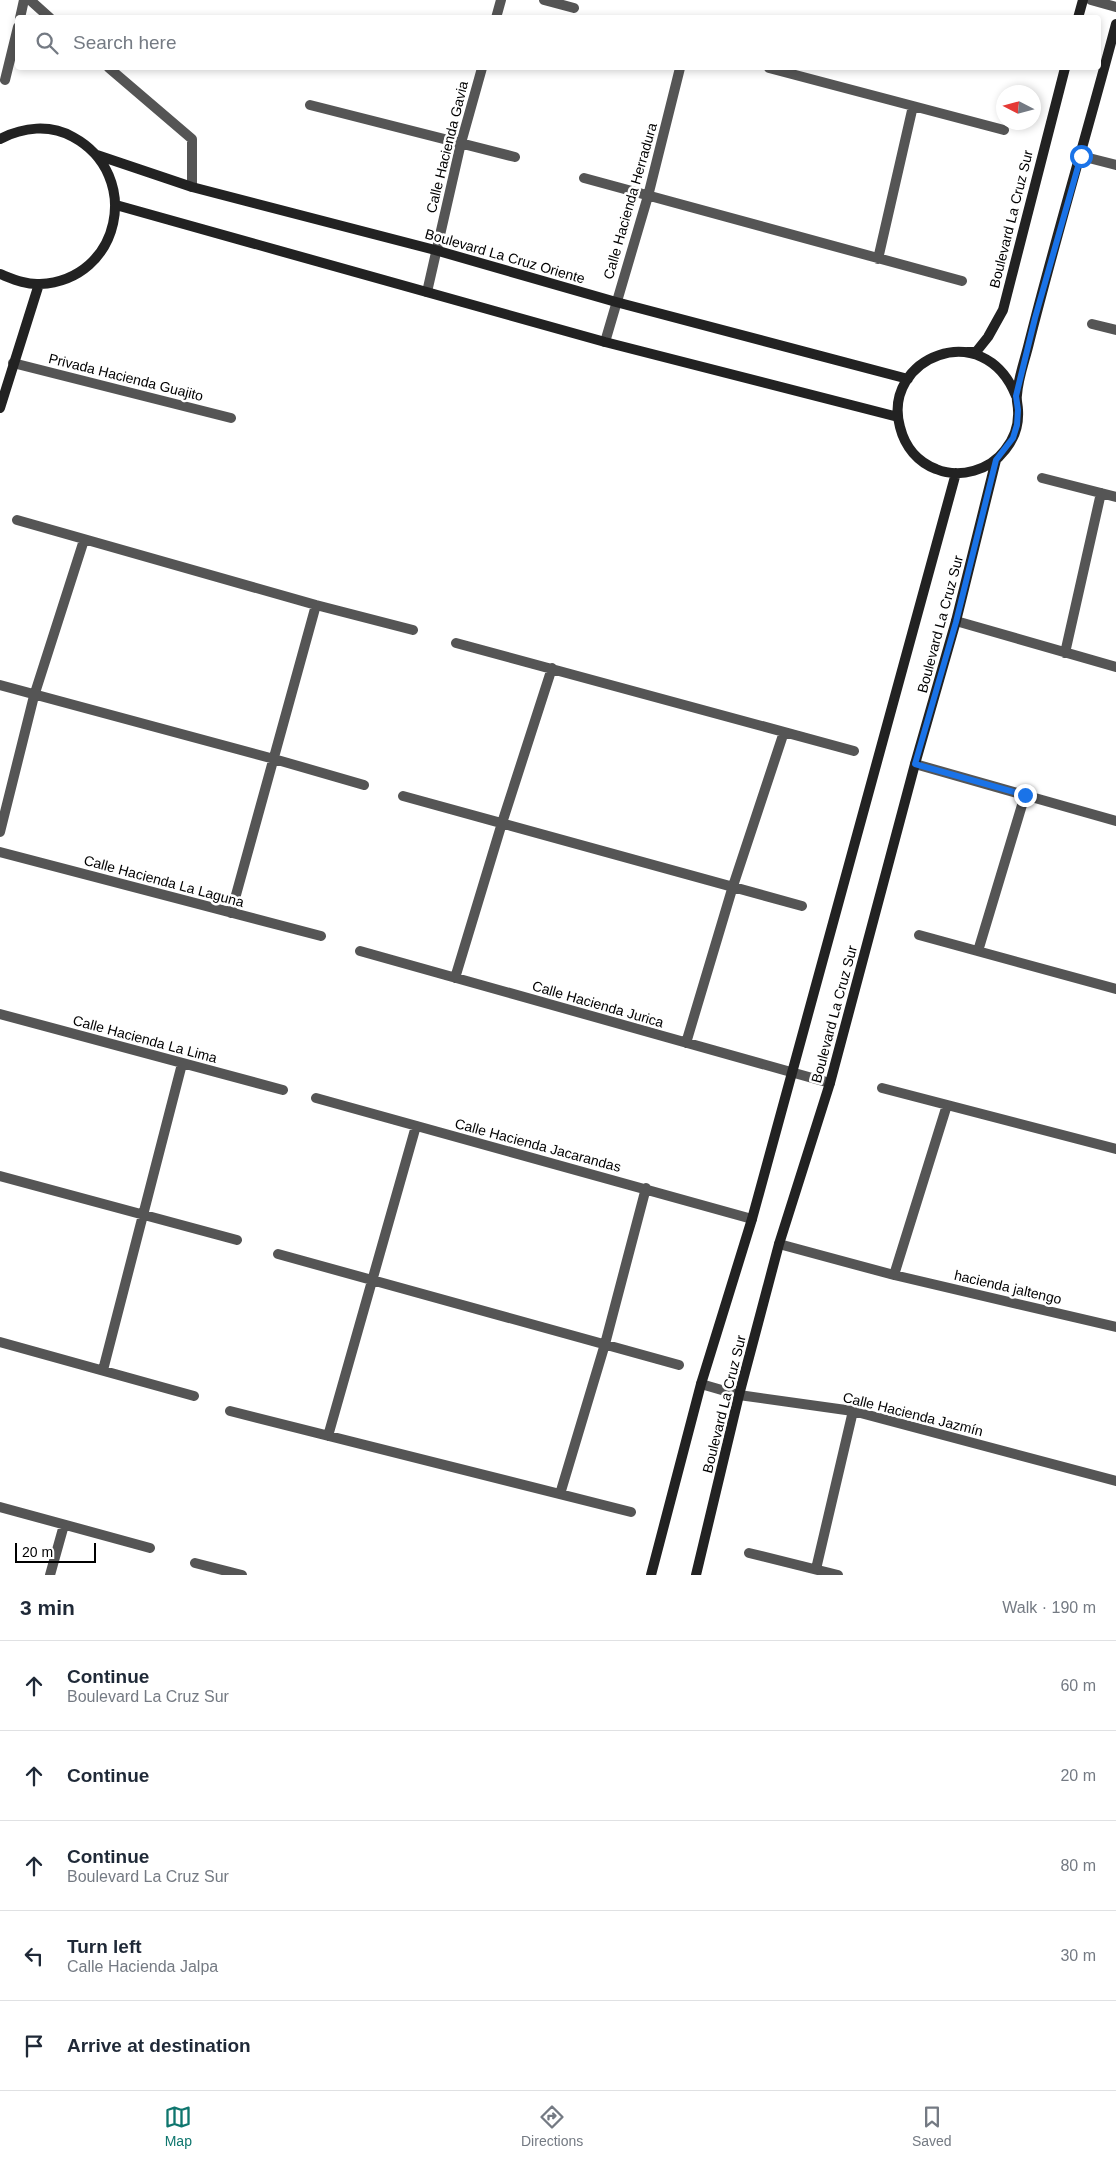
<!DOCTYPE html>
<html lang="en">
<head>
<meta charset="utf-8">
<style>
  :root { --surface:#fff; --page:#f2f2f3; --text:#1f2937; --muted:#747a83; --line:#e0e1e3; --accent:#0f766e }
  body { margin:0; font-family:Helvetica,sans-serif; background:var(--page); color:var(--text) }
  .compass { position:absolute; left:996px; top:85px; width:45px; height:45px; border-radius:50%; background:var(--surface); box-shadow:0 2px 8px #0003; rotate:276deg }
  .scale { position:absolute; left:15px; bottom:12px; width:81px; box-sizing:border-box; padding-left:5px; border:2px solid #000; border-top:0; font-size:14px; line-height:18px; white-space:nowrap; color:#000; -webkit-text-stroke:4px #fff; paint-order:stroke }
  .stop { position:absolute; width:15px; height:15px; margin:-11px; border:4px solid #1a73e8; border-radius:50%; background:#fff }
  .stop.end { background:#1a73e8; border-color:#fff; box-shadow:0 1px 5px #0008 }
  .list { margin:0; padding:0; list-style:none }
  h2 { display:flex; justify-content:space-between; align-items:center; height:65px; margin:0; padding:0 20px; font-size:21px }
  h2 small { font-size:16px; font-weight:400; color:var(--muted) }
  .list li { display:grid; grid-template-columns:32px 1fr auto; gap:15px; align-items:center; box-sizing:border-box; height:90px; padding:0 20px; border-top:1px solid var(--line) }
  .list b { display:block; font-size:19px; white-space:nowrap }
  .list p { margin:0; font-size:16px; white-space:nowrap; color:var(--muted) }
  .list em { font-size:16px; font-style:normal; color:var(--muted) }
  .icon { flex:none; width:28px; height:28px; fill:none; stroke:currentColor; stroke-width:2; stroke-linecap:round; stroke-linejoin:round }
  .map { position:relative; flex:none; width:1116px; height:1575px; overflow:hidden }
  .search { position:absolute; background:var(--surface); box-shadow:0 2px 8px #0003; left:15px; right:15px; top:15px; height:55px; display:flex; align-items:center; gap:12px; box-sizing:border-box; padding:0 18px; border-radius:5px; color:var(--muted); font-size:19px }
  .sheet { height:515px; background:var(--surface) }
  nav { display:flex; justify-content:space-around; align-items:center; box-sizing:border-box; height:70px; border-top:1px solid var(--line); background:var(--surface); font-size:14px; color:var(--muted) }
  nav a { display:grid; justify-items:center; gap:2px }
  nav .on { color:var(--accent) }
  .map>svg:first-child { display:block }
</style>
</head>
<body>
<div class="map">
<svg width="1116" height="1575" viewBox="0 0 1116 1575">
  <rect width="100%" height="100%" fill="#fff"/>
  <g fill="none" stroke-linecap="round" stroke-linejoin="round">
    <!-- street -->
    <path stroke="#555" stroke-width="10" d="M 30,0 L 50,18
      M 544,0 L 574,8
      M 1091,0 L 1116,7
      M 20,18 L 24,0
      M 496,18 L 501,0
      M 109,68 L 192,139 L 192,187
      M 769,68 L 1004,130
      M 5,80 L 18,27
      M 310,105 L 515,157
      M 1081,156 L 1116,165
      M 584,178 L 962,281
      M 878,259 L 913,106
      M 427,292 L 461,143 L 482,68
      M 1092,324 L 1116,330
      M 605,342 L 648,196 L 680,68
      M 13,363 L 231,418
      M 1042,478 L 1116,497
      M 17,520 L 316,605 L 413,630
      M 956,621 L 1116,667
      M 456,643 L 854,751
      M 1065,653 L 1101,493
      M 0,685 L 274,759 L 364,785
      M 915,764 L 1116,821
      M 403,796 L 802,906
      M 0,832 L 34,696 L 84,540
      M 0,852 L 321,936
      M 231,913 L 316,605
      M 919,935 L 1116,989
      M 360,951 L 830,1083
      M 978,951 L 1025,795
      M 455,978 L 502,823 L 552,668
      M 0,1014 L 283,1090
      M 686,1043 L 733,886 L 784,732
      M 882,1088 L 1116,1149
      M 316,1098 L 752,1219
      M 0,1176 L 237,1240
      M 779,1244 L 894,1275 L 1116,1327
      M 278,1254 L 679,1365
      M 894,1275 L 947,1105
      M 0,1342 L 194,1396
      M 103,1370 L 182,1064
      M 701,1384 L 739,1395 L 853,1411 L 1116,1481
      M 230,1411 L 631,1512
      M 328,1436 L 416,1126
      M 560,1494 L 605,1344 L 646,1188
      M 0,1507 L 150,1548
      M 749,1553 L 838,1575
      M 195,1563 L 242,1575
      M 816,1569 L 853,1411
      M 50,1575 L 64,1525"/>
    <!-- secondary -->
    <path stroke="#222" stroke-width="10" d="M 1078,18 L 1083,0
      M 0,139 C 23,127 50,124 73,137 C 143,175 121,280 40,284 C 26,285 13,279 0,274
      M 97,155 L 192,187 L 435,250 L 616,302 L 908,379
      M 116,205 L 605,342 L 898,417
      M 967,352 L 976,352 L 988,337 L 1003,310 L 1065,68
      M 1016,396 C 984,315 881,358 900,427 C 905,447 918,462 936,469 C 960,479 990,470 1005,450 C 1014,439 1019,425 1018,410 C 1018,405 1016,400 1017,395 C 1018,378 1025,360 1029,343 C 1056,236 1088,130 1116,24
      M 0,408 L 39,284
      M 651,1575 L 701,1384 L 752,1219 L 956,473
      M 696,1575 L 739,1395 L 779,1244 L 830,1083 L 915,764 L 956,621 L 996,460"/>
  </g>
  <g fill="none" stroke-linecap="round" stroke-linejoin="round">
    <!-- route -->
    <path stroke="#1a73e8" stroke-width="6" d="M 1025,795 L 915,764 L 956,622 L 996,460 L 1013,438 L 1017,425 L 1018,410 L 1016,396 L 1035,318 L 1081,156"/>
  </g>
  <g text-anchor="middle" dominant-baseline="central" stroke-width="5" stroke-linejoin="round" paint-order="stroke">
    <!-- street labels -->
    <g font-size="14" fill="#000" stroke="#fff">
      <text transform="translate(447 147) rotate(-76)">Calle Hacienda Gavia</text>
      <text transform="translate(630 201) rotate(-74)">Calle Hacienda Herradura</text>
      <text transform="translate(1011 219) rotate(-76)">Boulevard La Cruz Sur</text>
      <text transform="translate(505 256) rotate(16)">Boulevard La Cruz Oriente</text>
      <text transform="translate(126 377) rotate(14)">Privada Hacienda Guajito</text>
      <text transform="translate(940 624) rotate(-75)">Boulevard La Cruz Sur</text>
      <text transform="translate(164 881) rotate(15)">Calle Hacienda La Laguna</text>
      <text transform="translate(598 1004) rotate(16)">Calle Hacienda Jurica</text>
      <text transform="translate(834 1014) rotate(-75)">Boulevard La Cruz Sur</text>
      <text transform="translate(145 1039) rotate(15)">Calle Hacienda La Lima</text>
      <text transform="translate(538 1145) rotate(15)">Calle Hacienda Jacarandas</text>
      <text transform="translate(1008 1287) rotate(13)">hacienda jaltengo</text>
      <text transform="translate(724 1404) rotate(-76)">Boulevard La Cruz Sur</text>
      <text transform="translate(913 1414) rotate(14)">Calle Hacienda Jazmín</text>
    </g>
  </g>
</svg>
<svg class="compass" viewBox="-18 -18 36 36"><path d="M0-13l5 13h-10z" fill="#e53935"/><path d="M0 13l5-13h-10z" fill="#747a83"/></svg>
<div class="scale">20 m</div>
<div class="stop" style="left:1081px;top:156px"></div>
<div class="stop end" style="left:1025px;top:795px"></div>
<div class="search"><svg class="icon" aria-label="search" viewBox="0 0 24 24"><circle cx="10" cy="10" r="6"/><path d="M15 15l6 6"/></svg>Search here</div>
</div>
<section class="sheet">
<h2>3 min<small>Walk · 190 m</small></h2>
<ul class="list">
<li><svg class="icon" aria-label="ahead" viewBox="0 0 24 24"><path d="M12 20V5M6 11l6-6 6 6"/></svg><div><b>Continue</b><p>Boulevard La Cruz Sur</p></div><em>60 m</em></li>
<li><svg class="icon" aria-label="ahead" viewBox="0 0 24 24"><path d="M12 20V5M6 11l6-6 6 6"/></svg><div><b>Continue</b></div><em>20 m</em></li>
<li><svg class="icon" aria-label="ahead" viewBox="0 0 24 24"><path d="M12 20V5M6 11l6-6 6 6"/></svg><div><b>Continue</b><p>Boulevard La Cruz Sur</p></div><em>80 m</em></li>
<li><svg class="icon" aria-label="left" viewBox="0 0 24 24"><path d="M17 20v-9H6M10 6l-5 5 5 5"/></svg><div><b>Turn left</b><p>Calle Hacienda Jalpa</p></div><em>30 m</em></li>
<li><svg class="icon" aria-label="arrive" viewBox="0 0 24 24"><path d="M6 21V4h12l-3 4 3 4H6"/></svg><div><b>Arrive at destination</b></div></li>
</ul>
</section>
<nav>
<a class="on"><svg class="icon" aria-label="map" viewBox="0 0 24 24"><path d="M3 6l6-2 6 2 6-2v14l-6 2-6-2-6 2zM9 4v14M15 6v14"/></svg>Map</a>
<a><svg class="icon" aria-label="directions" viewBox="0 0 24 24"><path d="M12 3l9 9-9 9-9-9zM9 14v-3h6M13 9l2 2-2 2"/></svg>Directions</a>
<a><svg class="icon" aria-label="saved" viewBox="0 0 24 24"><path d="M7 4h10v16l-5-4-5 4z"/></svg>Saved</a>
</nav>
</body>
</html>
